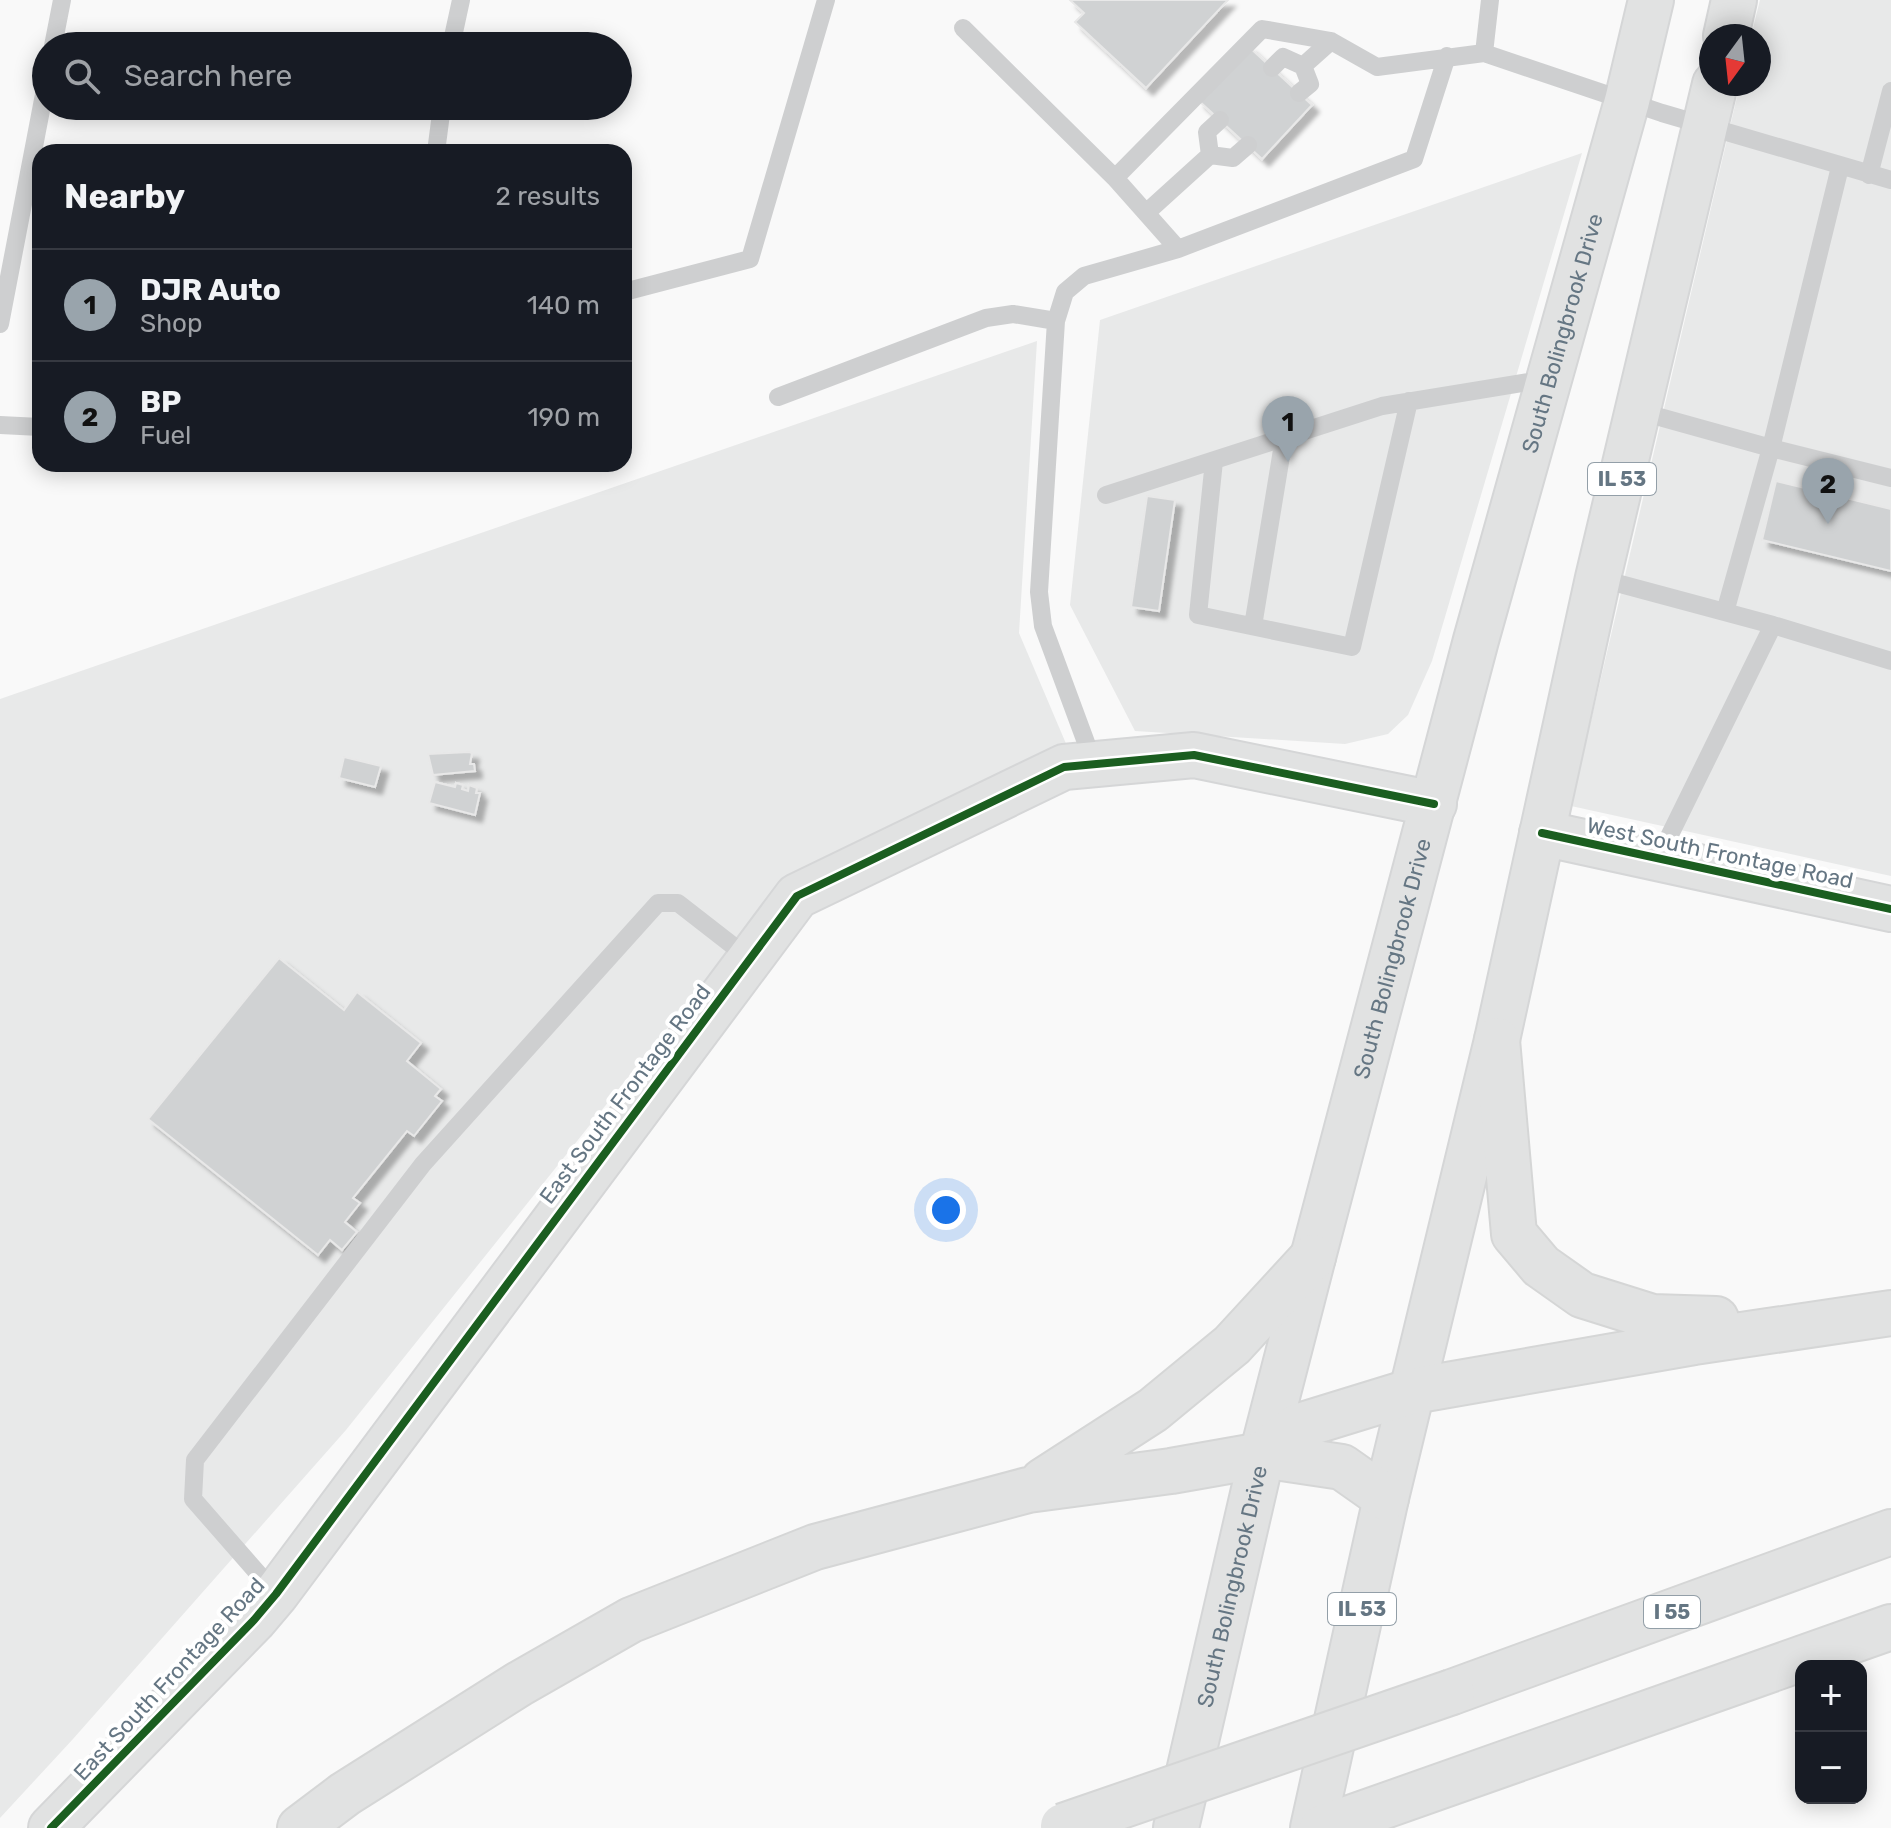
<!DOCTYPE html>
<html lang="en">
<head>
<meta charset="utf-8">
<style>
  :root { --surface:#171b24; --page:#242831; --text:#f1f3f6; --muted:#9ea1a6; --line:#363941; --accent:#99a4ac }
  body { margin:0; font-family:Rubik,sans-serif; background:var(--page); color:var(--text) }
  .controls { position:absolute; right:24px; bottom:24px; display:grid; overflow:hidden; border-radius:16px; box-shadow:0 4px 20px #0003 }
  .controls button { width:72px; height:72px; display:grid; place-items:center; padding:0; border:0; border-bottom:2px solid var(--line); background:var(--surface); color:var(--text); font:40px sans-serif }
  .compass { position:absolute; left:1699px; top:24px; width:72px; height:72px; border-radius:50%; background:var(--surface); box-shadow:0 4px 20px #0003; rotate:195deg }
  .you { position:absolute; left:946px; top:1210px; width:28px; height:28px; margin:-20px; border:6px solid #fff; border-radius:50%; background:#1a73e8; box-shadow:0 0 0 12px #1a73e833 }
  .badge { display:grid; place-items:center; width:52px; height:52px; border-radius:50%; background:var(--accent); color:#111; font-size:26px; font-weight:700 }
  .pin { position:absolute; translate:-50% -66px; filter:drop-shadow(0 2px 4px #0008) }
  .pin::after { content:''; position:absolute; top:42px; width:28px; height:24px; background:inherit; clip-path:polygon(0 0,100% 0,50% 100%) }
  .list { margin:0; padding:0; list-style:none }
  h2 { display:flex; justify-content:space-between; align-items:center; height:104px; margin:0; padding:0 32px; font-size:34px }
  h2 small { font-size:26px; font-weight:400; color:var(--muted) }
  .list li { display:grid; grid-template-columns:52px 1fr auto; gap:24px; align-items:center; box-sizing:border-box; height:112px; padding:0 32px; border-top:2px solid var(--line) }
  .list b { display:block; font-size:30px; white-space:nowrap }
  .list p { margin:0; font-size:26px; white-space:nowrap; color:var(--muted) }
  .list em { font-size:26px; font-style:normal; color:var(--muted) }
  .icon { flex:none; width:44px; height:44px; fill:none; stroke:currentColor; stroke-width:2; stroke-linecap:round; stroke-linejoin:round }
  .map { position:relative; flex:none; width:1891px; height:1828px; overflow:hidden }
  .search { position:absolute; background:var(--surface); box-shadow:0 4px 20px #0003; left:32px; top:32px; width:600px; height:88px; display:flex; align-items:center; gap:20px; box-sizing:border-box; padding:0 28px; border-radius:44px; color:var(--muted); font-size:30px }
  .panel { position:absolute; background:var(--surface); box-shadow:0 4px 20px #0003; left:32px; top:144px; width:600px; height:328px; border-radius:24px }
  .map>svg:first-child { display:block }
</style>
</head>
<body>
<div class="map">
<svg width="1891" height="1828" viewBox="0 0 1891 1828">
  <defs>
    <filter id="shadow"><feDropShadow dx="7" dy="7" stdDeviation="2" flood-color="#0004"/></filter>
  </defs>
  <rect width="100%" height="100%" fill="#f9f9f9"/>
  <!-- built -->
  <path fill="#e8e9e9" d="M 1760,0 L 1891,0 L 1891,876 L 1571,806 L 1740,84 L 1759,84 L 1759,36 L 1751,36 Z
    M 1582,153 L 1432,661 L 1408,715 L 1388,734 L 1345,744 L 1135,731 L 1070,605 L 1100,320 Z
    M 1037,341 L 1019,633 L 1067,746 L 789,876 L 346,1430 L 73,1739 L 0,1818 L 0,699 Z"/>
  <!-- building -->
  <path fill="#d0d2d3" stroke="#e8e8e8" stroke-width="2" filter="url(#shadow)" d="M 1070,0 L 1228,0 L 1146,88 L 1075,22 L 1084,13 Z
    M 1248,46 L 1312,105 L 1262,159 L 1198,100 Z
    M 1776,481 L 1891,509 L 1891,571 L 1762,540 Z
    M 1147,496 L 1175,500 L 1159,611 L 1131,607 Z
    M 469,752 L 472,753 L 470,764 L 474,764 L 475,771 L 433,775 L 428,754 Z
    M 344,757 L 381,766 L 375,787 L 339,778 Z
    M 435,782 L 455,787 L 456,783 L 463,785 L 462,789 L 468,791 L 469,785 L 477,788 L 476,793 L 480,793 L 475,815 L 429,803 Z
    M 279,958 L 344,1010 L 357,992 L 421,1043 L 407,1061 L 441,1089 L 435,1096 L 442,1101 L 414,1136 L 407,1131 L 353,1198 L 360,1203 L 345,1222 L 357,1232 L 342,1250 L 330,1240 L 318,1255 L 148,1119 Z"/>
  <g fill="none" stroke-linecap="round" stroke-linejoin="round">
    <!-- secondary casing -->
    <g stroke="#d5d6d7" stroke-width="48">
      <path id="secondary" d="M 1542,833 L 1891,909
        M 51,1828 L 254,1620 L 276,1594 L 797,896 L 1064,767 L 1194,755 L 1434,804"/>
    </g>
    <!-- primary casing -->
    <g stroke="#d5d6d7" stroke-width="48">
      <g id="primary">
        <path d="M 1726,36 L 1734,0"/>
        <path id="s1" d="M 1176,1828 L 1262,1455 L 1313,1257 L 1476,640 L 1627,101 L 1651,0"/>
        <path d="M 1313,1828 L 1386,1498 L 1497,1040 L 1598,578 L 1715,84"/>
      </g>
    </g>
    <!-- highway casing -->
    <g stroke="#d5d6d6" stroke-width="48">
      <path id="highway" d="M 1497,1040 L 1514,1234 L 1541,1266 L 1582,1295 L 1652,1317 L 1716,1319
        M 1262,1455 L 1296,1427 L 1413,1391 L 1694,1342 L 1891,1313
        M 1043,1481 L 1153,1410 L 1232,1345 L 1313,1257
        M 1452,1692 L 1891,1532
        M 300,1828 L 345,1794 L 519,1684 L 631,1620 L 815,1547 L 1028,1490 L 1171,1471 L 1262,1455 L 1342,1467 L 1386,1498
        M 1322,1828 L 1891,1627"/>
    </g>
    <!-- lane -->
    <path stroke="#cecfd0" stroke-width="18" d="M 1490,0 L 1484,53 L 1662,113 L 1891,180
      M 963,28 L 1115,178 L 1262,29 L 1331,41 L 1377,67 L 1484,53
      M 53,46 L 62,0
      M 451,46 L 461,0
      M 1272,68 L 1283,57 L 1303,66
      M 1299,93 L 1310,84 L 1303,66 L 1331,41
      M 1220,120 L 1207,132 L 1210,155 L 1233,158 L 1248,145
      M 436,152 L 442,106
      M 1840,167 L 1771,448 L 1891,478
      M 1869,175 L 1891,91
      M 1115,178 L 1178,249 L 1414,159 L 1447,56
      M 1146,213 L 1210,155
      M 624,292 L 750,259 L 826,0
      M 0,324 L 46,84
      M 778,397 L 986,318 L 1013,314 L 1056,321
      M 1638,411 L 1771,448 L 1725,612
      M 0,425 L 40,427
      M 1214,461 L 1198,615 L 1352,647 L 1409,401
      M 1106,495 L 1382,406 L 1547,379
      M 1598,578 L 1773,625
      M 1253,626 L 1284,438
      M 1094,764 L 1043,626 L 1039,592 L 1056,321 L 1065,292 L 1084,276 L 1178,249
      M 1659,857 L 1773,625 L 1891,661
      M 276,1594 L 193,1499 L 195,1460 L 423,1164 L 658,903 L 678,903 L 750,959"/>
    <!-- secondary -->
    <use href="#secondary" stroke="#e1e2e2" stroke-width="44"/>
    <!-- primary -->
    <use href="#primary" stroke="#e1e2e2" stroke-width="44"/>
    <!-- highway -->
    <use href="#highway" stroke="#e1e2e2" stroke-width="44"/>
    <!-- highway-bridge casing -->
    <g stroke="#d5d6d6" stroke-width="48" stroke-linecap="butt">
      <path id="highway-bridge" d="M 1063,1826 L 1452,1692"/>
    </g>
    <!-- highway-bridge -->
    <use href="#highway-bridge" stroke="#e1e2e2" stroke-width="44"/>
    <!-- cycleway casing -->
    <g stroke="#fff" stroke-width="13">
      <path id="cycleway" d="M 1542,833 L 1891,909
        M 51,1828 L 254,1620 L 276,1594 L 797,896 L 1064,767 L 1194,755 L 1434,804"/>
    </g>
    <!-- cycleway -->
    <use href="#cycleway" stroke="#1b5e20" stroke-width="8"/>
  </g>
  <g text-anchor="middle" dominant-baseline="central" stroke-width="8" stroke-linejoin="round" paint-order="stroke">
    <!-- shield labels -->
    <g fill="#fff" stroke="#939fa8" stroke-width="2">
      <rect x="1588" y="463" width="68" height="32" rx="6"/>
      <rect x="1328" y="1593" width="68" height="32" rx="6"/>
      <rect x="1644" y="1596" width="56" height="32" rx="6"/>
    </g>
    <g font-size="20" font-weight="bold" fill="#657683">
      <text x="1622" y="479">IL 53</text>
      <text x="1362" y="1609">IL 53</text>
      <text x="1672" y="1612">I 55</text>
    </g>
    <!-- street labels -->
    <g font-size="22" fill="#657683" stroke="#fff">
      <text stroke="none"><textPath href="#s1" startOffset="1544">South Bolingbrook Drive</textPath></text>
      <text transform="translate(1720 853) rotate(12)">West South Frontage Road</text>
      <text stroke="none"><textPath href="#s1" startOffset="896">South Bolingbrook Drive</textPath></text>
      <text transform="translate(625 1094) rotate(-53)">East South Frontage Road</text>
      <text stroke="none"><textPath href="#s1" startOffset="248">South Bolingbrook Drive</textPath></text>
      <text transform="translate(169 1679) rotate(-47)">East South Frontage Road</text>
    </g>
  </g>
</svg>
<div class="controls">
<button>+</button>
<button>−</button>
</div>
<svg class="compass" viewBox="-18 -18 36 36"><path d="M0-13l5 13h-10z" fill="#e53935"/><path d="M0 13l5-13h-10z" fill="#9ea1a6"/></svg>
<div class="you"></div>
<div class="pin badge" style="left:1288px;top:462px">1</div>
<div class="pin badge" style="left:1828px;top:524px">2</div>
<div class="search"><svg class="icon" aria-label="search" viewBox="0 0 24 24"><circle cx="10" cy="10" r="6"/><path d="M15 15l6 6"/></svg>Search here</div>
<section class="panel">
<h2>Nearby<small>2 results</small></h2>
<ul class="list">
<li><span class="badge">1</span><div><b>DJR Auto</b><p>Shop</p></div><em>140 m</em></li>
<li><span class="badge">2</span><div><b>BP</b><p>Fuel</p></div><em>190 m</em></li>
</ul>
</section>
</div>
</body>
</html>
